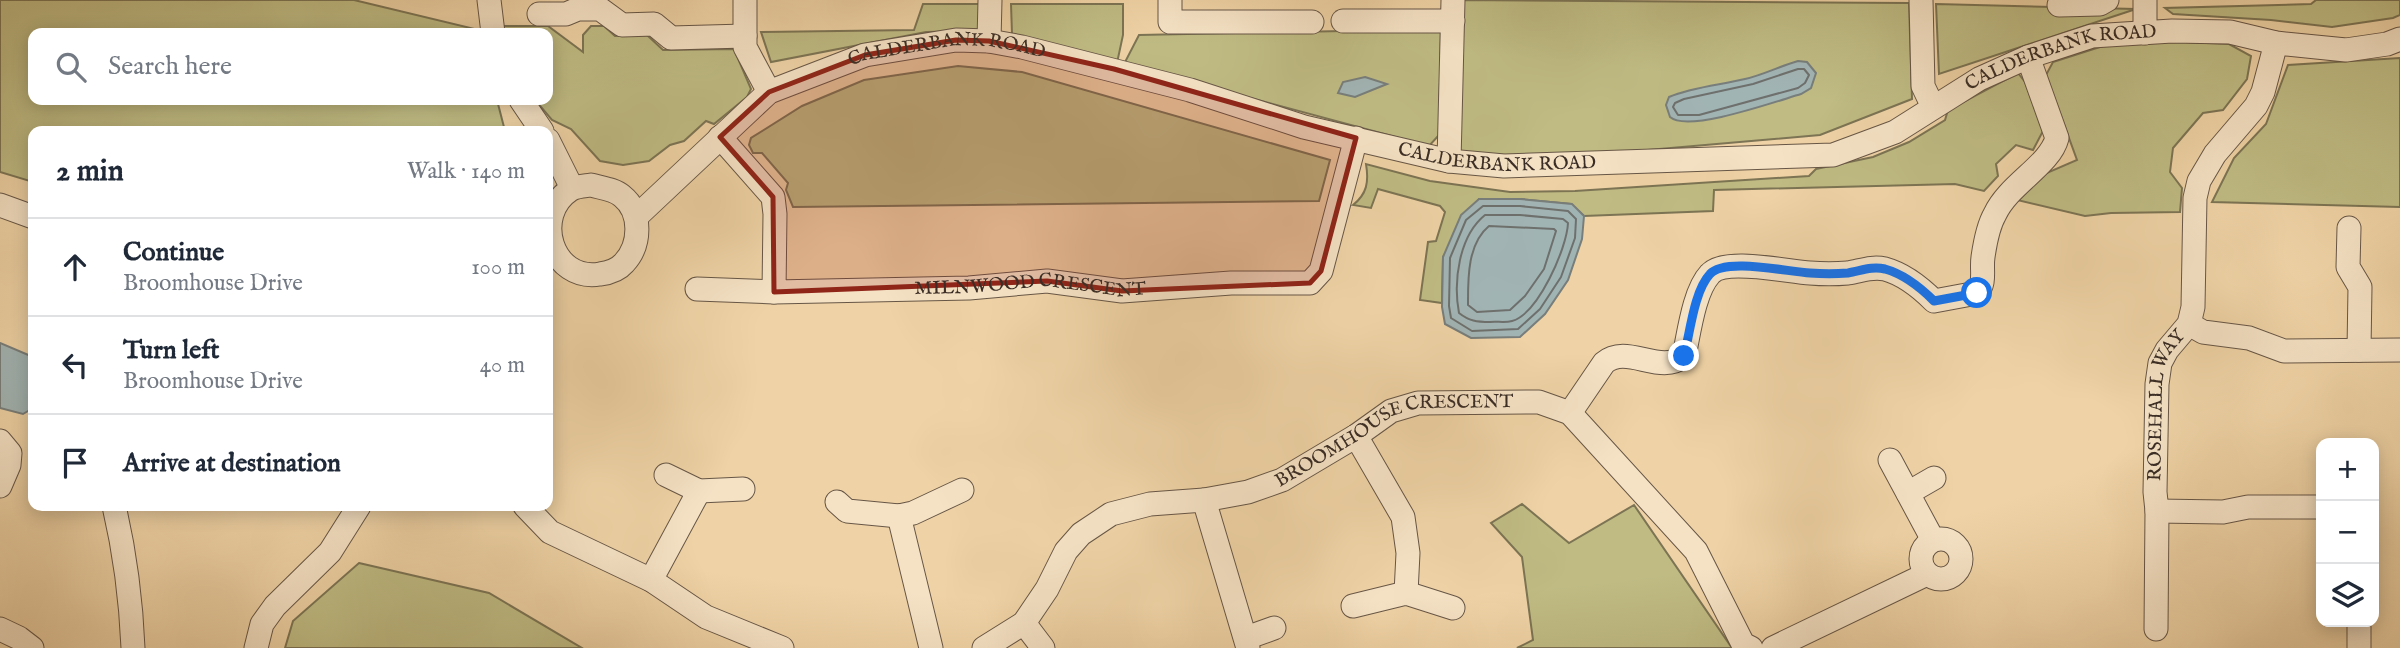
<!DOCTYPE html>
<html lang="en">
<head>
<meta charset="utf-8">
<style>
  :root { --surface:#fff; --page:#f2f2f3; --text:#1f2937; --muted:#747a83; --line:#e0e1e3 }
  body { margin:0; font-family:"IM FELL English",serif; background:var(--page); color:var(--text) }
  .controls { position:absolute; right:21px; bottom:21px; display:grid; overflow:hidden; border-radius:14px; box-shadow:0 4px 18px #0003 }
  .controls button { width:63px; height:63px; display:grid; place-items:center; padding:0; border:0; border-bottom:2px solid var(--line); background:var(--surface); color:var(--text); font:35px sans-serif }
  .stop { position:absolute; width:21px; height:21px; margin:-16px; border:5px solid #1a73e8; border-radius:50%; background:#fff }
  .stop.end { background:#1a73e8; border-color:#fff; box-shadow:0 2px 7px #0008 }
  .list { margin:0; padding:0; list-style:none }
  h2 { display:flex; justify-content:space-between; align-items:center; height:91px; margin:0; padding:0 28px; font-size:30px }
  h2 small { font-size:23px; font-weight:400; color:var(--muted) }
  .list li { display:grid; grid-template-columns:46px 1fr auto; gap:21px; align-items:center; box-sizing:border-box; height:98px; padding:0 28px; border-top:2px solid var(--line) }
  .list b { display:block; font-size:26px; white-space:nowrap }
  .list p { margin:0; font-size:23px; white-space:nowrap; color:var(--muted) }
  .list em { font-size:23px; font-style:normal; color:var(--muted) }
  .icon { flex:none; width:38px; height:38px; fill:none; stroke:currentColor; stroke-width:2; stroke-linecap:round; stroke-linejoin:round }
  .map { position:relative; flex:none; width:2400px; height:648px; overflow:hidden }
  .search { position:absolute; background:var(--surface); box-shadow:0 4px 18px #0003; left:28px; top:28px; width:525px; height:77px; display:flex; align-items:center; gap:18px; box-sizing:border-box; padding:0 24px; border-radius:14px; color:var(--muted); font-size:26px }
  .panel { position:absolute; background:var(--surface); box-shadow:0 4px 18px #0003; left:28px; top:126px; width:525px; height:385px; border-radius:14px }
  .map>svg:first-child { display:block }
</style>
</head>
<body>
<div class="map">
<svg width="2400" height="648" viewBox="0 0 2400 648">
  <rect width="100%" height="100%" fill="#efd3a6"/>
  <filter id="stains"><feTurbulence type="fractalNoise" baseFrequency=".00286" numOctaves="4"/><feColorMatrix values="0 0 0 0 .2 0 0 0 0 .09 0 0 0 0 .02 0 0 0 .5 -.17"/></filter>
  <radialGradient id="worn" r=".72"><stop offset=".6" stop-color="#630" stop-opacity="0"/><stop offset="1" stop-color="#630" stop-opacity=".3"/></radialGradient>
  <!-- green -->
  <path fill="#bfbb83" stroke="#7c7454" stroke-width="2" d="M 0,0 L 354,0 L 479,30 L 480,33 L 33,33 L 33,100 L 497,100 L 505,131 L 33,131 L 33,182 L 0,172 Z
    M 1457,0 L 1909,3 L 1912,99 L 1820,135 L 1567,157 L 1499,159 L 1456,153 Z
    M 2316,0 L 2400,0 L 2400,15 L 2393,18 L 2332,27 L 2271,20 L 2173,14 L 2165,8 L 2311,4 Z
    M 923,4 L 983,4 L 978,31 L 926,32 L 771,62 L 761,32 L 914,30 Z
    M 1011,4 L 1123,4 L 1123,35 L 1117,63 L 1012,34 Z
    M 1936,4 L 2136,9 L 1939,74 Z
    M 501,26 L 548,26 L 583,52 L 583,35 L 591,26 L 604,26 L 615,36 L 647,35 L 663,50 L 734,49 L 751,89 L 747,97 L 714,124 L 706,121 L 684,141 L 670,145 L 649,161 L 623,165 L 600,161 L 571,129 L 552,120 L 535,100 L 548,100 L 548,33 L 504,33 Z
    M 1441,29 L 1439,135 L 1429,146 L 1124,64 L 1139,35 Z
    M 2162,41 L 2229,44 L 2251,56 L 2247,79 L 2223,110 L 2203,113 L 2173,148 L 2170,172 L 2182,188 L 2180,212 L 2111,213 L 2085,216 L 2013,199 L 2035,178 L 2077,160 L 2046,75 L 2053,62 L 2103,46 Z
    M 2400,58 L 2400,207 L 2212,202 L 2234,158 L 2266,124 L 2288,65 Z
    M 958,66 L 1022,72 L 1330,160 L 1319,201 L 793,207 L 786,190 L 788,183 L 762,153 L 753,153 L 749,145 L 751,138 L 802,106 L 864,80 Z
    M 2018,73 L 2025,82 L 2043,131 L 2033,150 L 2016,145 L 1996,164 L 1998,176 L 1984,191 L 1955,184 L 1714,190 L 1713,211 L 1584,216 L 1571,204 L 1520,199 L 1479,199 L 1443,257 L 1442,303 L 1420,300 L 1428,242 L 1436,241 L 1445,212 L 1440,206 L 1378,189 L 1371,208 L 1353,205 C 1367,194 1369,182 1366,164 L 1430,181 L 1510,192 L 1575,191 L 1809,176 L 1816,169 L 1873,157 L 1909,142 L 1945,120 L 1948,110 Z
    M 1522,504 L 1569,543 L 1634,505 L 1732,648 L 1517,648 L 1533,640 L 1522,557 L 1491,523 Z
    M 359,563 L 489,593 L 582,648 L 285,648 L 293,621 Z"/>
  <!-- water -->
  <path fill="#a1b4b4" stroke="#787e7b" stroke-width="2" d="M 1798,61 L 1807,62 L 1816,73 L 1811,88 L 1801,94 C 1777,101 1688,133 1670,117 L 1666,105 L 1669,97 C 1692,87 1720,85 1745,79 C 1763,75 1780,66 1798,61 Z
    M 1365,77 L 1387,84 L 1355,97 L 1338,93 L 1343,82 Z
    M 1479,199 L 1520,199 L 1572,204 L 1584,216 L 1582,239 L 1568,280 L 1545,314 L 1520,337 L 1471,338 L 1445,324 L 1442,307 L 1443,257 L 1461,215 Z
    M 0,343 L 33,357 L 33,408 L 23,414 L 0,408 Z"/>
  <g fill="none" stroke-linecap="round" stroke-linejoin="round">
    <!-- shore -->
    <path stroke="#6e706d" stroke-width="2" d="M 1798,69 L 1804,69 L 1809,75 L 1805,83 L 1798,88 L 1699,115 L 1678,115 L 1673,107 L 1675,103 L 1684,99 L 1753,84 Z
      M 1520,206 L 1568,211 L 1576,219 L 1575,238 L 1561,277 L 1540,309 L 1518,329 L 1472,331 L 1451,318 L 1449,306 L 1450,258 L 1466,220 L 1483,206 Z
      M 1485,215 L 1520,215 L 1563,219 L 1568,223 C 1567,248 1538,314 1512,321 C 1505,323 1496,321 1490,322 C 1477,322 1469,321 1459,313 C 1453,281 1459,236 1485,215 Z
      M 1489,226 L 1554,229 L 1556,231 L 1544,269 L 1525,296 L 1510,310 L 1477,312 L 1468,305 C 1468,280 1467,244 1489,226 Z"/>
    <!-- minor casing -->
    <g stroke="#675646" stroke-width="25">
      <g id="minor">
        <path d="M 489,0 L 493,33"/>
        <path d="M 745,0 L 745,47 L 769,92"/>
        <path d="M 1170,0 L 1170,22 L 1312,22"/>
        <path d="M 1921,0 L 1923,86 L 1933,107"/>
        <path d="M 2059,5 L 2100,4 L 2107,0"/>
        <path d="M 539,14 L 566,14 L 578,9 L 600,9 L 622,25 L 654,24 L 671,38 L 745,36"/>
        <path d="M 1343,21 L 1453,21"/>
        <path d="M 2145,33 L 2145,0"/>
        <path d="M 989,41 L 990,0"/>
        <path d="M 521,100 L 542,131"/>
        <path id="s1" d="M 720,137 L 773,197 L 775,214 L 774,292 L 969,288 L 1047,281 L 1122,291 L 1231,283 L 1310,283 L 1321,271 L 1356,138"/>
        <path d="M 548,140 L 572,188"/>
        <path d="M 1449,161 L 1453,0"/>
        <path d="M 591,185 C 601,188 614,189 622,196 C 642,212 641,245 624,263 C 618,270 608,273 600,274 C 551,282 532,215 570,190 C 576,186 585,186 591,185 Z"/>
        <path d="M 0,205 L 33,217"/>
        <path id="s2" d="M 636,217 L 769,92 L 865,55 L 956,40 L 989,41 L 1022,47 L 1190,90 L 1304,127 L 1449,161 L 1504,166 L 1833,155 L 1895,132 L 1979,79 L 2028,57 L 2092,36 L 2172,31 L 2230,32 L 2276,43 L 2346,50 L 2387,44 L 2400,39"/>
        <path d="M 2349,228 L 2348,267 L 2360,287 L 2359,350"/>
        <path d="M 697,289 L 774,292"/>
        <path d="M 2189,324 L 2203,332 L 2249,338 L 2284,351 L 2400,350"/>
        <path d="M 1570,413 L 1604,363 C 1627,343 1660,376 1684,356 C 1689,333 1694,291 1710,274 C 1725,257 1788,272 1810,273 C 1822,274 1836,274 1848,273 C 1861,271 1871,266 1885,269 C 1903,274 1921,288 1934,301 L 1977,293 C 1986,282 1981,270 1983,257 C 1985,243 1988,226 1995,214 C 2009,184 2050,165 2057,138 L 2028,57"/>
        <path d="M 1356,436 L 1403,517 L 1408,553 L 1406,593"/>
        <path d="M 0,441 L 10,453 L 9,465 L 0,486"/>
        <path d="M 1890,460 L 1933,540"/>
        <path d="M 666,475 L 699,491 L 743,489"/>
        <path d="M 1908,493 L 1934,478"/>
        <path d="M 1204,500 L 1248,648"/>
        <path d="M 837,502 L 847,511 L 899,516 L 913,513 L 962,490"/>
        <path d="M 114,506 C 125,553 131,600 133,648"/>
        <path d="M 525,506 L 550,532 L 651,580 L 706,617 L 782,648"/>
        <path d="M 2157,511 L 2223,512 L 2248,507 L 2321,507"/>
        <path d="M 899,516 L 931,648"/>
        <circle cx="1941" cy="559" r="20"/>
        <path d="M 651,580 L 699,491"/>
        <path d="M 1353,606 L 1406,593 L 1453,608"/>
        <path d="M 2359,622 L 2359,648"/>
        <path d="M 1024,623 L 1043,648"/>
        <path d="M 0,629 L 19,638 L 32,648"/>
        <path id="s3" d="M 2156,629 L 2157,511 L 2155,492 L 2157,384 L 2160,363 L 2167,350 L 2189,324 L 2193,307 L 2195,198 L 2199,181 L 2215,154 L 2256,106 L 2263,92 L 2276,43"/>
        <path d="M 1246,638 L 1274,628"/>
        <path d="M 256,648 L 262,624 L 275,606 L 330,552 L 359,506"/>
        <path id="s4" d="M 984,648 L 1024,623 L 1047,589 L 1066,551 L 1081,534 L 1111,514 L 1150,504 L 1204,500 L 1248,492 L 1282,480 L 1356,436 L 1391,411 L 1418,403 L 1539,402 L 1570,413 L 1696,551 L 1743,644 L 1751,648"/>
        <path d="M 1773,648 L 1927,574"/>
      </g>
    </g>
    <!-- minor -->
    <use href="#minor" stroke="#f5e2c5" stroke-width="23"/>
  </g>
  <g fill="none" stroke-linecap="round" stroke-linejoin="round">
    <!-- route -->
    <path stroke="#1a73e8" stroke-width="9" d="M 1684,356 C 1690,333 1694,291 1710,274 C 1725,257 1788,272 1810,273 C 1822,274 1836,274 1848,273 C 1861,271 1871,266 1885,269 C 1903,274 1921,288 1934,301 L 1977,293"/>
  </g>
  <!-- marked area -->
  <path fill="#8f2418" fill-opacity="0.2" stroke="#8f2418" stroke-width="5" stroke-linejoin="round" d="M 956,40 L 989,41 L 1114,69 L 1356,138 L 1321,271 L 1310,283 L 1122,291 L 1047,281 L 774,292 L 773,197 L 720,137 L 769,92 L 865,55 Z"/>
  <g text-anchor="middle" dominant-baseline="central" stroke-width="7" stroke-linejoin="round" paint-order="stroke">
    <!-- street labels -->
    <g font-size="19" fill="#3a2d26" stroke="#f5e2c5">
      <text stroke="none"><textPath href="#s2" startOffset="368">CALDERBANK ROAD</textPath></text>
      <text stroke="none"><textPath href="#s2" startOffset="1522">CALDERBANK ROAD</textPath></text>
      <text stroke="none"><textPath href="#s2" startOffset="934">CALDERBANK ROAD</textPath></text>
      <text stroke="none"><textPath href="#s1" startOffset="432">MILNWOOD CRESCENT</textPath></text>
      <text stroke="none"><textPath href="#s3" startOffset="226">ROSEHALL WAY</textPath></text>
      <text stroke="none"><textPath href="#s4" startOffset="488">BROOMHOUSE CRESCENT</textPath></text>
    </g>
  </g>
  <rect width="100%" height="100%" filter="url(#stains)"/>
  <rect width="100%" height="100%" fill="url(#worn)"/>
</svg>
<div class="controls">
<button>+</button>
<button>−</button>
<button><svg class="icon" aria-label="layers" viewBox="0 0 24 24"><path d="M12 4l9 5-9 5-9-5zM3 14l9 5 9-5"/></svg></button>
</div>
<div class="stop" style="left:1977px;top:293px"></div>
<div class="stop end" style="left:1684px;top:356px"></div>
<div class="search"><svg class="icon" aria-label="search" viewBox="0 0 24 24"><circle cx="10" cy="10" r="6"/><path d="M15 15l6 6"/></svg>Search here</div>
<section class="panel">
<h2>2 min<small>Walk · 140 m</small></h2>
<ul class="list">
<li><svg class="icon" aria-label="ahead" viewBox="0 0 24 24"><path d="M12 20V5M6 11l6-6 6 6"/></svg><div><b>Continue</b><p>Broomhouse Drive</p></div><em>100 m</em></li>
<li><svg class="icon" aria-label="left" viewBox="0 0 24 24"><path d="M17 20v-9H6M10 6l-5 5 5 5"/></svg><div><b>Turn left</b><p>Broomhouse Drive</p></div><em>40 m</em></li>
<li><svg class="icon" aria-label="arrive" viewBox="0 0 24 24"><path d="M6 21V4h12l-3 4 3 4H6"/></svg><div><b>Arrive at destination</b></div></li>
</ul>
</section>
</div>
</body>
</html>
